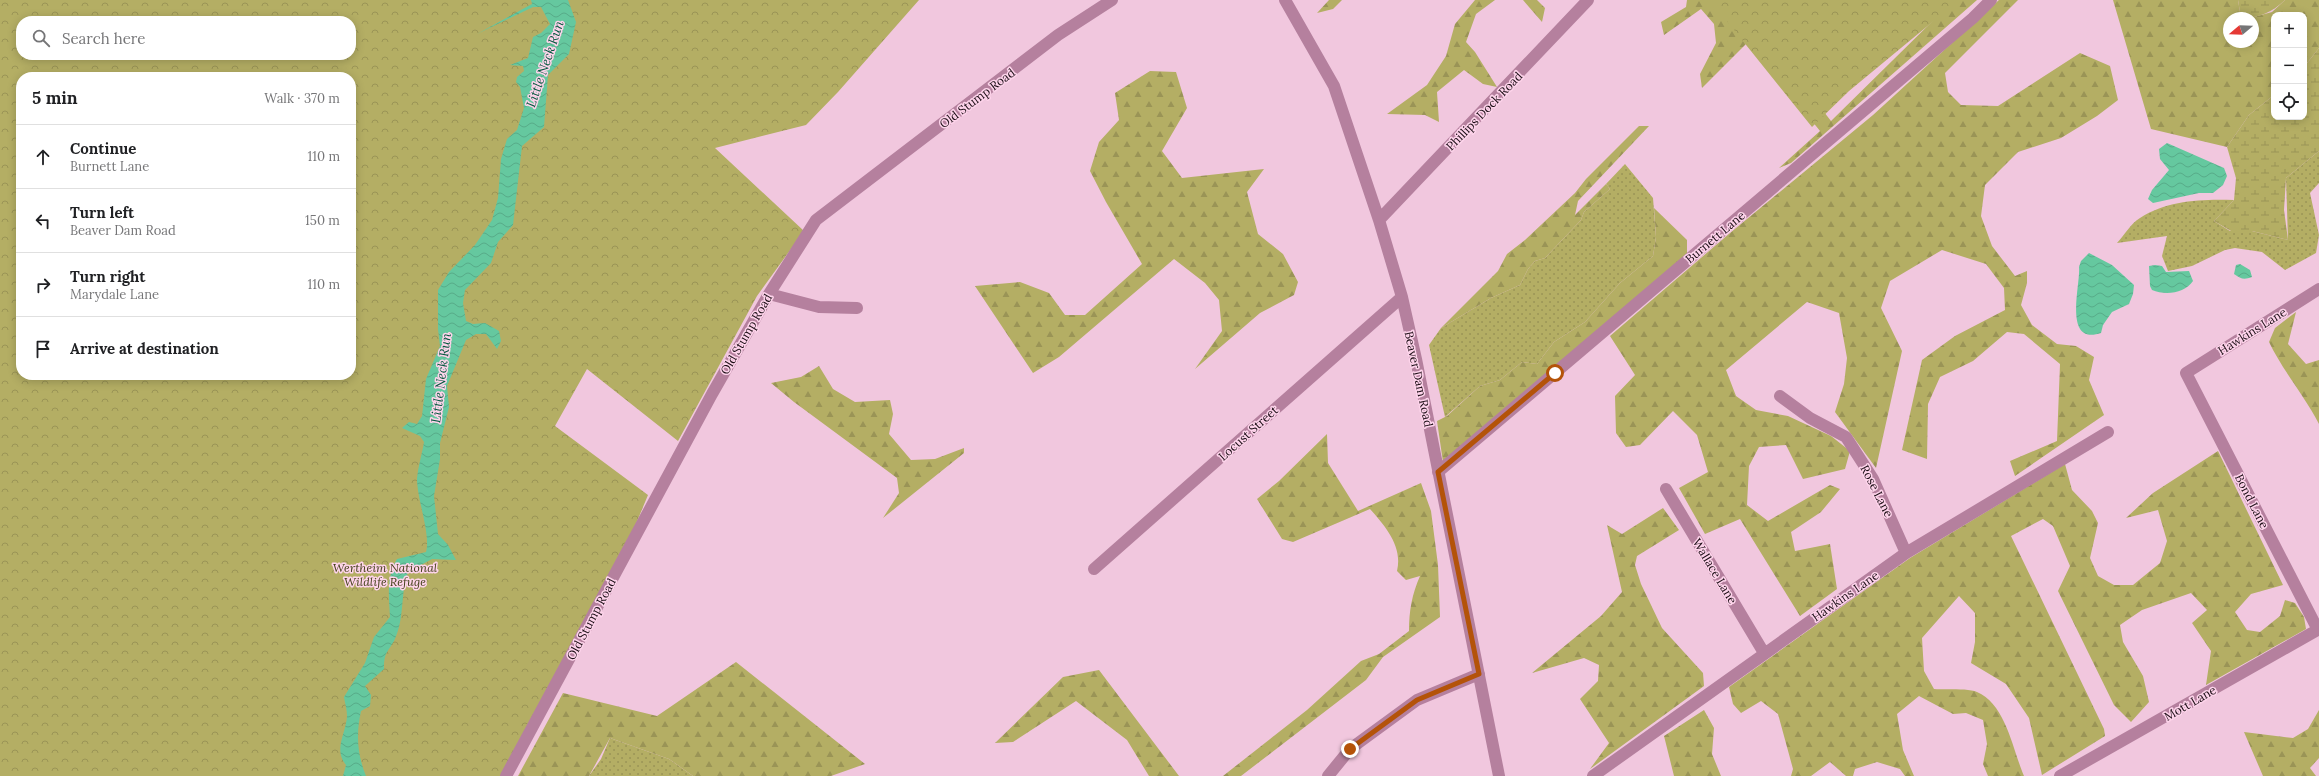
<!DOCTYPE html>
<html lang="en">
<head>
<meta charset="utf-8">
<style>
  :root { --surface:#fff; --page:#f6f6f6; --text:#202124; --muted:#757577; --line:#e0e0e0 }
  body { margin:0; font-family:Lora,serif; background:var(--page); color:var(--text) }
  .controls { position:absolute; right:12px; top:12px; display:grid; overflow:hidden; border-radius:8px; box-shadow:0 2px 10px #0003 }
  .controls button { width:36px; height:36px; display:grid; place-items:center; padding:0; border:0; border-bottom:1px solid var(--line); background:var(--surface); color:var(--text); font:20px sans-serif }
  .compass { position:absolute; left:2223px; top:12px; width:36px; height:36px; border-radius:50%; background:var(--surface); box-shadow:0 2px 10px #0003; rotate:251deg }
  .stop { position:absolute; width:12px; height:12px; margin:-9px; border:3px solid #b45309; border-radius:50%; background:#fff }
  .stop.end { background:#b45309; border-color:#fff; box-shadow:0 1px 4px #0008 }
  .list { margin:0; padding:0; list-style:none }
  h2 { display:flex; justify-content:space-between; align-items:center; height:52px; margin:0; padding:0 16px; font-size:17px }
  h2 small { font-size:13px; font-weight:400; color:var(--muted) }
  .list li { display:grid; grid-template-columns:26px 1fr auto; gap:12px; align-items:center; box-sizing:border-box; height:64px; padding:0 16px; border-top:1px solid var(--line) }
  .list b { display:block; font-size:15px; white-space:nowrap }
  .list p { margin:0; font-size:13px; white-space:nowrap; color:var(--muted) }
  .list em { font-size:13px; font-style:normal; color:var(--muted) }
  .icon { flex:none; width:22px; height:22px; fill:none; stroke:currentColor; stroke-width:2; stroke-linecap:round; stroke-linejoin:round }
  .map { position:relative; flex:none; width:2319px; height:776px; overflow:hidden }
  .search { position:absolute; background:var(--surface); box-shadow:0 2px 10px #0003; left:16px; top:16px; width:340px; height:44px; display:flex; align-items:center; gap:10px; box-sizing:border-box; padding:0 14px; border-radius:16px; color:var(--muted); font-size:15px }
  .panel { position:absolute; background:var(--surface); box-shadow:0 2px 10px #0003; left:16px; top:72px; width:340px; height:308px; border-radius:16px }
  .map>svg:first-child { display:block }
</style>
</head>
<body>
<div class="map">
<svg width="2319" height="776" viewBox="0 0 2319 776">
  <defs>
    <pattern id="grass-dots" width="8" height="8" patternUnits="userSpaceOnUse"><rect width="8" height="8" fill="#b4ae64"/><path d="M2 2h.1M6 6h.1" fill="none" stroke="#9a9456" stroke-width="1.8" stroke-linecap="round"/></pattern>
    <pattern id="forest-firs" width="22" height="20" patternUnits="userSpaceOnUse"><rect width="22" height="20" fill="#b4ae64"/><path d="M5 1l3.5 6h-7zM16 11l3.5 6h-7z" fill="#9a9456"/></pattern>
    <pattern id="wetland-marsh" width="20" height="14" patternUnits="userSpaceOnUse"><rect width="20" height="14" fill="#b4ae64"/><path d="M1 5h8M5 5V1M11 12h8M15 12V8" fill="none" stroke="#9a9456"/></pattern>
    <pattern id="park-crowns" width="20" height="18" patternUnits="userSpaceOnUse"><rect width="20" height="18" fill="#b4ae64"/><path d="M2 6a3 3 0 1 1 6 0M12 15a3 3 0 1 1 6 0" fill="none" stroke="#9a9456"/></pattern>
    <pattern id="water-waves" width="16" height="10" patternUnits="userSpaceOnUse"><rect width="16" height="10" fill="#65c89f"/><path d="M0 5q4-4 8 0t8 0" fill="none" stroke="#57ab88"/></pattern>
  </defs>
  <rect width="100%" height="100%" fill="#f1c7de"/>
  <!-- grass -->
  <path fill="url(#grass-dots)" d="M 2319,151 L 2319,183 L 2310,193 L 2319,235 L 2316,253 L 2285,270 L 2262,252 L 2235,248 L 2225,250 L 2192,266 L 2168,271 L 2162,256 L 2167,236 L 2117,243 C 2124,236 2131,223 2140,218 C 2168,200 2202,199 2234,200 L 2214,221 L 2230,231 L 2252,231 L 2288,240 L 2286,178 Z
    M 1625,164 L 1653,198 L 1656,237 L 1653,256 L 1620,283 L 1585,322 L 1554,342 L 1537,364 L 1522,362 L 1500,380 L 1480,386 L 1445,417 L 1429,345 L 1441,328 L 1491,298 L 1520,285 L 1528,269 L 1535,261 L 1545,258 L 1581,220 L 1584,212 L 1610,189 L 1606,184 Z
    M 610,738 L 669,759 L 693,776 L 589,776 L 601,759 Z"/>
  <!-- forest -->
  <path fill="url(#forest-firs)" d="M 1329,0 L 1342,0 L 1333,9 L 1317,13 Z
    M 1475,0 L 1495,0 L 1476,14 L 1466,42 L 1475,52 L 1497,87 L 1483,84 L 1464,70 L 1437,92 L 1439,122 L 1425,115 L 1387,114 L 1427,85 L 1446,56 L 1455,24 Z
    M 1523,0 L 1537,0 L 1545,8 L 1542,22 Z
    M 1687,0 L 1790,0 L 1702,88 L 1700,74 L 1716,43 L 1714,24 L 1701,9 L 1664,35 L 1661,22 L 1686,7 Z
    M 1954,0 L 1977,0 L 1791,163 L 1779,168 L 1820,131 L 1756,51 L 1775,49 L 1831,121 Z
    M 1999,0 L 2018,0 L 1945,73 L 1948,92 L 1961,105 L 1998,106 L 2080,53 L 2110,66 L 2118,100 L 2097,116 L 2061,138 L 2018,152 L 1985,185 L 1981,216 L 1992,246 L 2015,276 L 2027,271 L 2027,283 L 2021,305 L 2032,325 L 2057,344 L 2076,346 L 2094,357 L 2089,380 L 2104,415 L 2015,476 L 2010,461 L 2057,441 L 2060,364 L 2024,334 L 2007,332 L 1973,361 L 1940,377 L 1928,404 L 1927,459 L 1902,450 L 1922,360 L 1955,336 L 2005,310 L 2004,288 L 1986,264 L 1942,250 L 1890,281 L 1881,308 L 1902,351 L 1876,468 L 1835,412 L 1844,384 L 1847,358 L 1839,313 L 1807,302 L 1726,370 L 1736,396 L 1756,410 L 1788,416 L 1831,436 L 1850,451 L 1845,469 L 1803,479 L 1786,445 L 1759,447 L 1749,466 L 1747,505 L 1768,521 L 1830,485 L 1840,489 L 1821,512 L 1791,532 L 1795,551 L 1830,544 L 1837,589 L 1800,616 L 1740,519 L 1705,534 L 1679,488 L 1708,472 L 1697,435 L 1673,411 L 1640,445 L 1626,447 L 1616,433 L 1615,396 L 1635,375 L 1610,336 L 1730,233 L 1873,115 Z
    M 2113,0 L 2238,0 L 2241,18 L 2229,18 L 2229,42 L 2253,42 L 2253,18 L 2250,18 L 2272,12 L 2285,0 L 2319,0 L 2319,48 L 2304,67 L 2304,15 L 2274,15 L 2274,95 L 2249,115 L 2227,147 L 2151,129 Z
    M 1150,71 L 1176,72 L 1187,108 L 1162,151 L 1182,178 L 1264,169 L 1247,192 L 1258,234 L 1283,254 L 1298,282 L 1294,295 L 1260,313 L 1195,369 L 1222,331 L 1219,300 L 1205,283 L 1174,259 L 1059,357 L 1033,373 L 975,286 L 1020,282 L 1049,293 L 1065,315 L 1085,315 L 1142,264 L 1106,202 L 1090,171 L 1099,142 L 1119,120 L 1115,93 Z
    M 1639,126 L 1649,126 L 1578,201 L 1575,215 L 1606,184 L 1610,189 L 1584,212 L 1581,220 L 1545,258 L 1535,261 L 1528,269 L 1520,285 L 1491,298 L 1441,328 L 1498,271 L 1507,254 L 1525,240 L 1575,193 L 1586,179 Z
    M 1654,208 L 1687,240 L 1687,254 L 1443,462 L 1437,421 L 1447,416 L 1480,386 L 1500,380 L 1522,362 L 1537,364 L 1554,342 L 1585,322 L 1620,283 L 1653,256 L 1656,237 Z
    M 2296,312 L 2288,344 L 2306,364 L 2319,360 L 2319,424 C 2304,395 2283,371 2269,342 L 2275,328 Z
    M 819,366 L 833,389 L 855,402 L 890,400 L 893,414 L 889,434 L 911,460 L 935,459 L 964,448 L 964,453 L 883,518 L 899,493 L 897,478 L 794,402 L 771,383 L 801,377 Z
    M 1327,434 L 1328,463 L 1358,511 L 1421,483 L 1431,511 L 1438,565 L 1440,617 L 1383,657 L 1366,680 L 1241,776 L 1223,776 L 1307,710 L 1361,661 L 1379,654 L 1409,631 C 1409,611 1412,594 1420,576 L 1406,580 L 1397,571 C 1403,546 1385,526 1370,509 L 1293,542 L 1282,539 L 1257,499 L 1279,481 Z
    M 2218,451 L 2283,585 L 2251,594 L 2235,612 L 2247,630 L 2260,632 L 2280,616 L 2285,600 L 2295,603 L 2304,617 L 2306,629 L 2206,685 L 2211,651 L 2192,623 L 2207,610 L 2191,593 L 2142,610 L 2120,625 L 2123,642 L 2143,676 L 2149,702 L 2131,722 L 2114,705 L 2058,591 L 2070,566 L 2053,526 L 2043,519 L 2011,536 L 2104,729 L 2105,736 L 2042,775 L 2029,718 L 2006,684 L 1971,663 L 1975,642 L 1975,613 L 1959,596 L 1922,638 L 1924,671 L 1934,689 C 1945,690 1968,688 1977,692 C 2006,704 2013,751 2024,776 L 1988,776 L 1983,764 L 1987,744 L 1983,720 L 1966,713 L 1953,714 L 1919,696 L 1897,714 L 1903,750 L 1914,776 L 1905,776 L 1900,769 L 1877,762 L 1855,769 L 1853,776 L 1846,776 L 1830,762 L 1811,776 L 1791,776 L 1793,769 L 1778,714 L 1761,701 L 1741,713 L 1733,704 L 1729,687 L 1910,558 L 2065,464 L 2072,490 L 2092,511 L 2098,523 L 2090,558 L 2098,576 L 2114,585 L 2133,585 L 2160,563 L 2167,541 L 2158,510 L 2126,518 L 2153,493 Z
    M 1663,508 L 1679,530 L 1637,556 L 1635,565 L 1641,584 L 1662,628 L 1703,673 L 1704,686 L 1590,769 L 1609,743 L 1580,699 L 1598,681 L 1599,665 L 1584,658 L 1532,673 L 1601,616 L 1622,592 L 1607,525 L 1622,534 Z
    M 736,662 L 865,764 L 831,776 L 693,776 L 669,759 L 610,738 L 589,776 L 518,776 L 563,693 L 657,716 Z
    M 1099,670 L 1179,776 L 1149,776 L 1127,740 L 1076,701 L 1013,742 L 995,743 L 1063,677 Z
    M 1704,710 L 1714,728 L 1712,754 L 1721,776 L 1674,776 L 1664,736 Z
    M 2319,710 L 2319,758 L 2310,768 L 2316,776 L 2263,776 L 2244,732 L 2293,738 L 2308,729 Z"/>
  <!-- wetland -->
  <path fill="url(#wetland-marsh)" d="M 2238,0 L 2285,0 C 2272,12 2260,18 2241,18 Z
    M 2319,48 L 2319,151 L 2286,178 L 2284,210 L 2288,240 L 2252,231 L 2231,231 L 2214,221 L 2234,200 L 2236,178 L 2227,147 L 2249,115 L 2274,95 L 2274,117 L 2304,117 L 2304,67 Z"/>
  <!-- park -->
  <path fill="url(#park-crowns)" fill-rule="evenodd" d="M 0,0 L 919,0 L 838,92 L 806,125 L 715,148 L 804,231 L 757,296 L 678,441 L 587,369 L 555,426 L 648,495 L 623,555 L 505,776 L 0,776 ZM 21,21 L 351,21 L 351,55 L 21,55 ZM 21,77 L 351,77 L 351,375 L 21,375 Z
    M 1710,0 L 1959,0 L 1849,91 L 1812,127 Z"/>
  <!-- water -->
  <path fill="url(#water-waves)" d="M 531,0 L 568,0 L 576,22 L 569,54 L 548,75 L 544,127 L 522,146 L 513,225 L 498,242 L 491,263 L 465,290 L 463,303 L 466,321 L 473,324 L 485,323 L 499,331 L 501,341 L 497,349 L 486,334 L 476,334 L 466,340 L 447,386 L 449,407 L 440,443 L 440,459 L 434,496 L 438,534 L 448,545 L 456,560 L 432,559 L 408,572 C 400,594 405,619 394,641 C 387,653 384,653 384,669 L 365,686 L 371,695 L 370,706 L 361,711 C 356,734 357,754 366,776 L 343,776 L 346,765 C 333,749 346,734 347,716 C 347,710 345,703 344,697 L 365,663 L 374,637 L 390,617 C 389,597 386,577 397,559 L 426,552 C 431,535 417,499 417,479 C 418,467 422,454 424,442 L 420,436 L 402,428 L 409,422 L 417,424 L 422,416 L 426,379 L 440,346 L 438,329 L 438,290 L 449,272 L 475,245 L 492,220 L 498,198 L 501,159 L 507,139 L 517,130 L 524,108 L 520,87 L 516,82 L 517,77 L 524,71 L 523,66 L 510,65 L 528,58 L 533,37 L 541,33 L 550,24 L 541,7 L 533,7 L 477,34 L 532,4 Z
    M 2167,143 L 2224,168 L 2227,176 L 2223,185 L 2213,193 L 2199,193 L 2153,203 L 2148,199 L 2152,190 L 2169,170 L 2160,159 L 2159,149 Z
    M 2089,253 L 2112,265 L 2134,285 L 2133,294 L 2129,304 L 2112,312 L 2103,325 L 2101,333 C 2062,346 2081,284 2079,267 L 2081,261 Z
    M 2240,264 L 2250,270 L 2252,277 C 2244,280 2241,279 2234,274 L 2236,265 Z
    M 2155,265 L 2162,266 L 2166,272 L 2189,271 L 2193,281 C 2185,293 2166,296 2152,290 L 2150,286 L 2149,266 Z"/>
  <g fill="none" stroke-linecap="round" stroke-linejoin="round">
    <!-- minor -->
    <path stroke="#b5809e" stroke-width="12" d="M 1285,0 L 1334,86 L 1379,220 L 1402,297 L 1416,359 L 1499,776
      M 1379,220 L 1588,0
      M 769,294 L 819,307 L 857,308
      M 1780,396 L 1810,418 L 1846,437 L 1873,479 L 1906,553
      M 1438,472 L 1973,18 L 1991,0
      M 1666,489 L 1764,653
      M 1094,569 L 1402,297
      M 2318,630 L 2186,373 L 2319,289
      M 506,776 L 712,394 L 769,294 L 816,220 L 1058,35 L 1112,0
      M 1328,776 L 1350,749 L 1417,700 L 1479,674
      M 1593,776 L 1906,553 L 2108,432
      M 2060,776 L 2319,629"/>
  </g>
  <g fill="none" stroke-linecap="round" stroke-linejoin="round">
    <!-- route -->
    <path stroke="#b45309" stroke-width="5" d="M 1350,749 L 1417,700 L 1479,674 L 1438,472 L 1555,373"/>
  </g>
  <g text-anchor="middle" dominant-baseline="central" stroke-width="3" stroke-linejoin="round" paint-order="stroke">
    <!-- street labels -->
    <g font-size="12" fill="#1b0d15" stroke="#fed4eb">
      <text transform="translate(977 98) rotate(-37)">Old Stump Road</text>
      <text transform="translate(1484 111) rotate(-46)">Phillips Dock Road</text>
      <text transform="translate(1715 237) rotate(-40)">Burnett Lane</text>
      <text transform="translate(2252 331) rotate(-32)">Hawkins Lane</text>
      <text transform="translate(746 334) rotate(-60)">Old Stump Road</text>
      <text transform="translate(1419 379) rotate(78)">Beaver Dam Road</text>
      <text transform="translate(1248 433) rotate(-42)">Locust Street</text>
      <text transform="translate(1877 491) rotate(63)">Rose Lane</text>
      <text transform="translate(2252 501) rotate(63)">Bond Lane</text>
      <text transform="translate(1715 571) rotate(59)">Wallace Lane</text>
      <text transform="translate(1845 596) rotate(-35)">Hawkins Lane</text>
      <text transform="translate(591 619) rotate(-62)">Old Stump Road</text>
      <text transform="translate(2190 703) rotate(-30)">Mott Lane</text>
    </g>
    <!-- park labels -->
    <g font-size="12" font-style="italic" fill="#434019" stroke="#fed4eb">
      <text x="385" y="567">Wertheim National<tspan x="385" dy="14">Wildlife Refuge</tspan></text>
    </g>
    <!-- water labels -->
    <g font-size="13" font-style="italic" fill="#05593f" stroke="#fed4eb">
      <text transform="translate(545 64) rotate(-71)">Little Neck Run</text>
      <text transform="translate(441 378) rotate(-83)">Little Neck Run</text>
    </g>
  </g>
</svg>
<div class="controls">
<button>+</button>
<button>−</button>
<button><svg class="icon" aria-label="locate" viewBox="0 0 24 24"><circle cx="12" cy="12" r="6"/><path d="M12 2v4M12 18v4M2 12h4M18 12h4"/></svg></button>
</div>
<svg class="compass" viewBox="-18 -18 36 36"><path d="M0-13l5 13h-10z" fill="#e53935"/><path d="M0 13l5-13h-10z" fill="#757577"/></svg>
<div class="stop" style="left:1555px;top:373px"></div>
<div class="stop end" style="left:1350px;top:749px"></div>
<div class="search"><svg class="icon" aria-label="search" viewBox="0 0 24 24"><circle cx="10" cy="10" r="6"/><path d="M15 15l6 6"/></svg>Search here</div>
<section class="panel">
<h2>5 min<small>Walk · 370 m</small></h2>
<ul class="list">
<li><svg class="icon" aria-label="ahead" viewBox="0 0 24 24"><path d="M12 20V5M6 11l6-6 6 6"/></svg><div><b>Continue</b><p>Burnett Lane</p></div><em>110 m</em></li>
<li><svg class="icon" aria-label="left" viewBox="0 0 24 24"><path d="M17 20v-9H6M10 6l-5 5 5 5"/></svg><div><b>Turn left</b><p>Beaver Dam Road</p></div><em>150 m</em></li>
<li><svg class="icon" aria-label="right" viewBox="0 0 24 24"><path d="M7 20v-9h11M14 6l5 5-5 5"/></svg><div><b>Turn right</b><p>Marydale Lane</p></div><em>110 m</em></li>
<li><svg class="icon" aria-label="arrive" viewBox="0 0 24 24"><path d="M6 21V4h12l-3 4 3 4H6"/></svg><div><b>Arrive at destination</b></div></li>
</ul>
</section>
</div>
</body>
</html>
